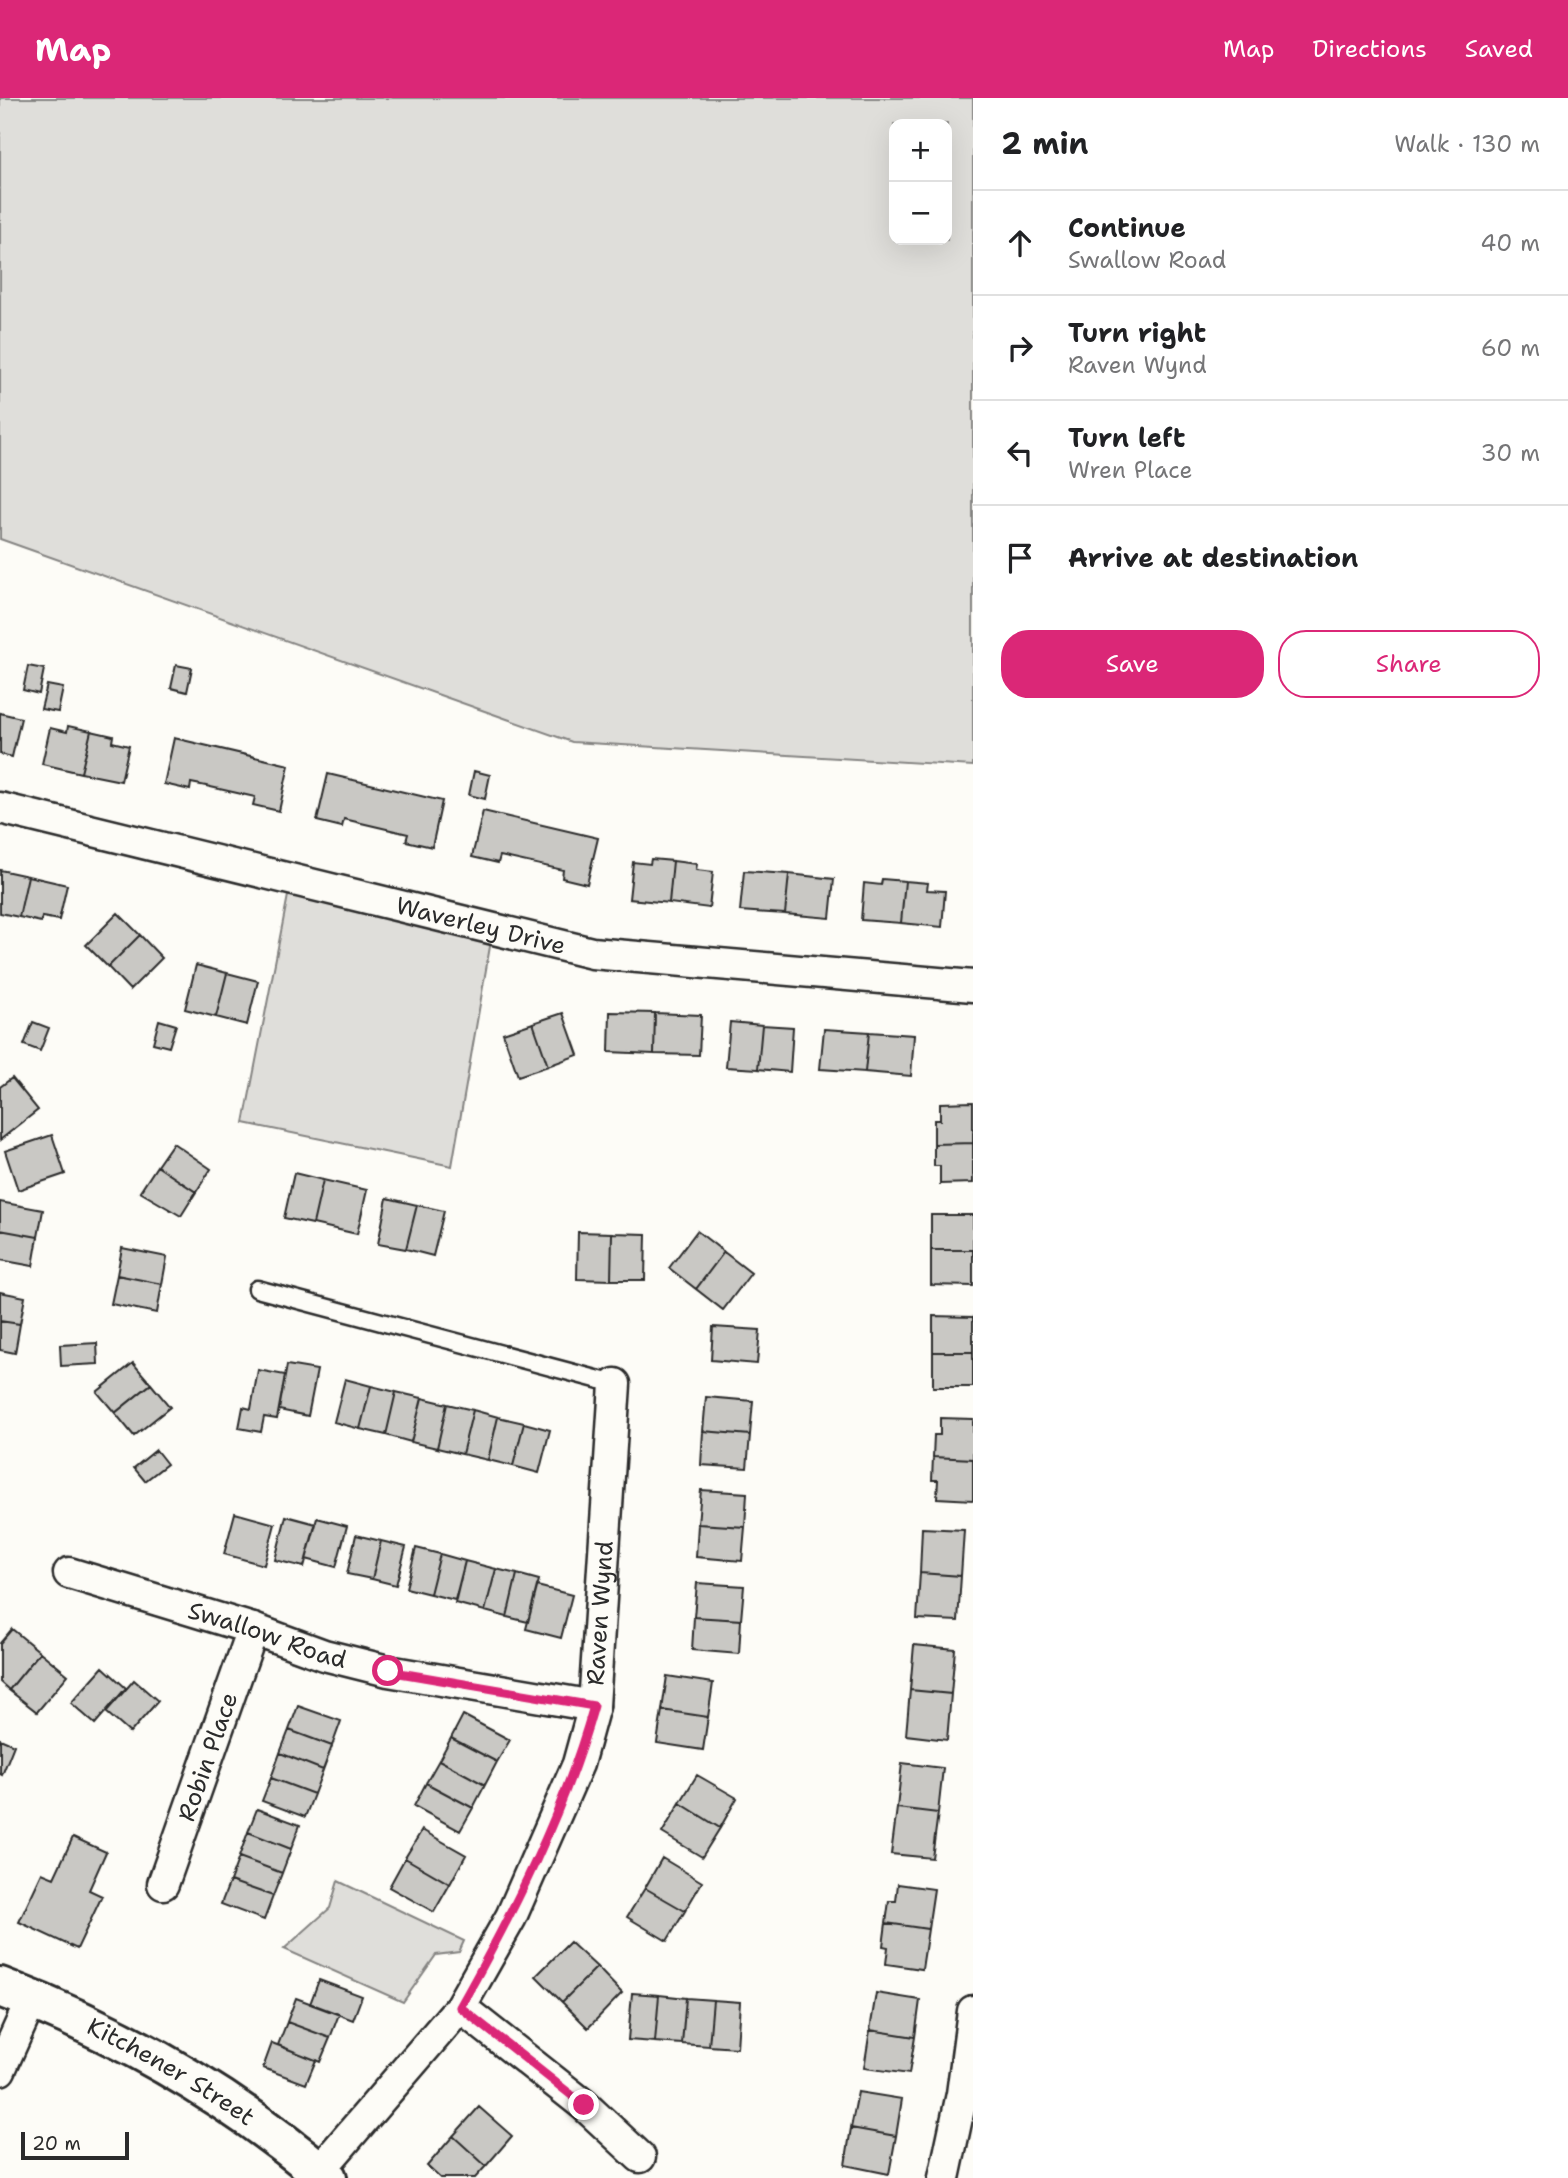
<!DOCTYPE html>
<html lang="en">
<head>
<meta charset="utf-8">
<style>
  :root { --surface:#fff; --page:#f6f6f6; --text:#202124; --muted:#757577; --line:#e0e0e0; --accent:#db2777 }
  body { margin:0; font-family:"Shantell Sans",sans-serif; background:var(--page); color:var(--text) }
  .controls { position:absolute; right:21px; top:21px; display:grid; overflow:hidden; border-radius:14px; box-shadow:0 7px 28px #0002 }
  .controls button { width:63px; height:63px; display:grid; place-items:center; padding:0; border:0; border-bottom:2px solid var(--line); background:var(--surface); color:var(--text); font:35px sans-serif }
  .scale { position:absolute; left:21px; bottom:18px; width:108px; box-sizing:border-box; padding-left:7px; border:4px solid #2b2b2b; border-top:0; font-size:19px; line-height:24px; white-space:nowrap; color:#2b2b2b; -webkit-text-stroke:5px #fdfcf7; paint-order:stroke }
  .stop { position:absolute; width:21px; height:21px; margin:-16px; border:5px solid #db2777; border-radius:50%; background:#fff }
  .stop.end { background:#db2777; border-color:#fff; box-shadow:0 2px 7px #0008 }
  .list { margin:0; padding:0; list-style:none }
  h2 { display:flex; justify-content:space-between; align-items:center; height:91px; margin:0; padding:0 28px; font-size:30px }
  h2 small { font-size:23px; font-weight:400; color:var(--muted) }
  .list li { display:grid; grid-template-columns:46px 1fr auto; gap:21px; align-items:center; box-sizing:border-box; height:105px; padding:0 28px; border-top:2px solid var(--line) }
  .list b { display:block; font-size:26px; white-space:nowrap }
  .list p { margin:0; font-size:23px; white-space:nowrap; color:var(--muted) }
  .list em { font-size:23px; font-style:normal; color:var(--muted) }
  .actions { display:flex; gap:14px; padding:21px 28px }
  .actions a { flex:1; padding:16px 0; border:2px solid var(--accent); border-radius:28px; text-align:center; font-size:24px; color:var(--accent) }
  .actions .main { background:var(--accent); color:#fff }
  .icon { flex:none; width:38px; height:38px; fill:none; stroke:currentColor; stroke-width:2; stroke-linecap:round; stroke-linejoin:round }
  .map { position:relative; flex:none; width:973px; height:2080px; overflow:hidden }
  header { display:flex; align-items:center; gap:42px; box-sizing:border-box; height:98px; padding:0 35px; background:var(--accent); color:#fff }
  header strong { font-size:33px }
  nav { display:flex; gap:38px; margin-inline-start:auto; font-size:24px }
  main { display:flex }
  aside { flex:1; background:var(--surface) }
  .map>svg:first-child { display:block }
</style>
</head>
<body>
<header>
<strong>Map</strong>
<nav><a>Map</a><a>Directions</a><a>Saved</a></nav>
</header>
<main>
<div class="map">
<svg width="973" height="2080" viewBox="0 0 973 2080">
  <rect width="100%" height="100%" fill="#fdfcf7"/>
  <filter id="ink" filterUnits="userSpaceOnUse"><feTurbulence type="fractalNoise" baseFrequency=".0143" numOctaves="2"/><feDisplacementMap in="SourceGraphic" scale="14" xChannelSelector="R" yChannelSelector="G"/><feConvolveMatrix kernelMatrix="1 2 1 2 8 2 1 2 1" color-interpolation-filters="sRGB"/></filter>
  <g filter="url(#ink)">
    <!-- green -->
    <path fill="#dfdeda" stroke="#858482" stroke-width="2" fill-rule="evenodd" d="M 0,0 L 973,0 L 973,668 L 572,644 L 0,441 ZM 894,26 L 947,26 L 947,142 L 894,142 Z
      M 291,782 L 493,831 L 452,1068 L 244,1025 Z
      M 338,1783 L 464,1843 L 459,1854 L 436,1857 L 403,1904 L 284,1851 L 330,1810 Z"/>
    <!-- building -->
    <path fill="#c9c8c4" stroke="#2b2b2b" stroke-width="2" d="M 176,567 L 192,570 L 187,594 L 171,590 Z
      M 28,568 L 44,571 L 39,596 L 23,592 Z
      M 47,587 L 63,590 L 58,614 L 41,611 Z
      M 0,615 L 21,620 L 12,659 L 0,656 Z
      M 68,628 L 91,633 L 81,675 L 42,666 L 50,630 L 67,634 Z
      M 91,633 L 113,638 L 112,644 L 129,648 L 121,683 L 81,675 Z
      M 174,640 L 289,667 L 279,713 L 253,707 L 255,699 L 206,688 L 191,685 L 190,692 L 164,686 Z
      M 474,673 L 490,677 L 485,701 L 469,697 Z
      M 328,676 L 442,703 L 432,749 L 406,743 L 408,736 L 344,721 L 342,729 L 317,723 Z
      M 483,713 L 598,740 L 587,786 L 562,780 L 563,772 L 500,758 L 498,765 L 472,759 Z
      M 651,761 L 673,763 L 669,805 L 629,801 L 633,764 L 650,766 Z
      M 673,763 L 697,766 L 696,772 L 713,774 L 709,810 L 669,805 Z
      M 0,772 L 28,778 L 19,819 L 0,815 Z
      M 744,773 L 789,776 L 785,816 L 740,813 Z
      M 789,776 L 834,781 L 830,820 L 785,816 Z
      M 28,778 L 67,787 L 59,822 L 42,819 L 41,824 L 19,819 Z
      M 882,781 L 905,783 L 901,825 L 861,822 L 864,785 L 881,787 Z
      M 905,783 L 928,785 L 927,792 L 945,793 L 942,829 L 901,825 Z
      M 118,815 L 140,837 L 108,869 L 86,847 Z
      M 140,837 L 162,860 L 130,892 L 108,869 Z
      M 196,867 L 227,875 L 216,919 L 185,911 Z
      M 227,875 L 258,883 L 247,927 L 216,919 Z
      M 610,914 L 655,915 L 654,956 L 609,954 Z
      M 563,915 L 578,957 L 548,968 L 533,925 Z
      M 655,915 L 701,917 L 699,957 L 654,956 Z
      M 159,922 L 176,927 L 169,949 L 153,945 Z
      M 33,924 L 49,930 L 40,953 L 24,947 Z
      M 730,924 L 762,927 L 758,971 L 726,969 Z
      M 533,925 L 548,968 L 518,978 L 503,935 Z
      M 762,927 L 793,929 L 790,974 L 758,971 Z
      M 824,931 L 869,934 L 865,974 L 820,971 Z
      M 869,934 L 914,937 L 911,978 L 865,974 Z
      M 12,980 L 38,1012 L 0,1042 L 0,989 Z
      M 973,1004 L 973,1045 L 934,1046 L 934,1022 L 940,1022 L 940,1005 Z
      M 52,1037 L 65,1076 L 18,1092 L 5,1053 Z
      M 173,1045 L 211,1071 L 196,1094 L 157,1068 Z
      M 973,1045 L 973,1085 L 940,1086 L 940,1068 L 934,1068 L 934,1046 Z
      M 157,1068 L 196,1094 L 181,1118 L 140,1094 Z
      M 294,1075 L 323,1082 L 313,1126 L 284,1120 Z
      M 323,1082 L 367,1092 L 357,1136 L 313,1126 Z
      M 387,1100 L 417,1107 L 406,1151 L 378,1146 Z
      M 0,1104 L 43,1112 L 38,1139 L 0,1132 Z
      M 417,1107 L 444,1113 L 433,1158 L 406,1151 Z
      M 931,1117 L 973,1117 L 973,1152 L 931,1152 Z
      M 0,1132 L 38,1139 L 33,1168 L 0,1162 Z
      M 697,1133 L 724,1154 L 696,1191 L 669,1170 Z
      M 578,1134 L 612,1135 L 611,1182 L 577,1181 Z
      M 612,1135 L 646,1136 L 645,1182 L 611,1182 Z
      M 122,1150 L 167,1159 L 162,1186 L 117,1177 Z
      M 931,1152 L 973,1152 L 973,1188 L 931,1187 Z
      M 724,1154 L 751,1175 L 723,1212 L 696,1191 Z
      M 117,1177 L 162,1186 L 157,1215 L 111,1206 Z
      M 0,1194 L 25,1199 L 20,1226 L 0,1223 Z
      M 933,1218 L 973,1219 L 973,1254 L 933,1254 Z
      M 0,1223 L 20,1226 L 15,1255 L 0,1252 Z
      M 713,1229 L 760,1232 L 757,1266 L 711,1262 Z
      M 97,1245 L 98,1266 L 61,1268 L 60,1247 Z
      M 933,1254 L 973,1254 L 973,1289 L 933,1289 Z
      M 133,1265 L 151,1286 L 115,1315 L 97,1294 Z
      M 287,1267 L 317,1272 L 308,1318 L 279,1312 Z
      M 258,1272 L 285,1277 L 277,1321 L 264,1319 L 261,1334 L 239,1330 L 243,1309 L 251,1311 Z
      M 345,1281 L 371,1288 L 360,1331 L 334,1324 Z
      M 151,1286 L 170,1309 L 134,1338 L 115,1315 Z
      M 371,1288 L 396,1294 L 386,1337 L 360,1331 Z
      M 396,1294 L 422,1300 L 411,1344 L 386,1337 Z
      M 706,1299 L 753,1303 L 750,1337 L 703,1333 Z
      M 422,1300 L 447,1306 L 437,1350 L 411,1344 Z
      M 447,1306 L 473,1312 L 462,1356 L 437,1350 Z
      M 473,1312 L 498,1319 L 488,1362 L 462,1356 Z
      M 498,1319 L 524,1325 L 513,1368 L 488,1362 Z
      M 940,1320 L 973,1321 L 973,1361 L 933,1359 L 934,1337 L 940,1337 Z
      M 524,1325 L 550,1332 L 539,1375 L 513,1368 Z
      M 703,1333 L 750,1337 L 747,1370 L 701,1367 Z
      M 156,1352 L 167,1366 L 145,1383 L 134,1370 Z
      M 933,1359 L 973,1361 L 973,1402 L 937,1400 L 938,1382 L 932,1382 Z
      M 701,1392 L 747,1395 L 745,1429 L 698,1426 Z
      M 235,1415 L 275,1426 L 264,1467 L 224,1456 Z
      M 286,1418 L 316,1426 L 304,1469 L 275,1462 Z
      M 317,1420 L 347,1428 L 336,1469 L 306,1461 Z
      M 698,1426 L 745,1429 L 742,1463 L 696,1459 Z
      M 922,1430 L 964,1432 L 961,1478 L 920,1475 Z
      M 356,1437 L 381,1443 L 372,1481 L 347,1476 Z
      M 381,1443 L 406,1449 L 396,1487 L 372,1481 Z
      M 416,1450 L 440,1456 L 430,1496 L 406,1490 Z
      M 440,1456 L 465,1463 L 455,1502 L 430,1496 Z
      M 465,1463 L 496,1471 L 485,1513 L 455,1505 Z
      M 496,1471 L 517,1476 L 507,1519 L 485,1513 Z
      M 920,1475 L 961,1478 L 958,1523 L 917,1521 Z
      M 517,1476 L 539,1482 L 528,1524 L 507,1519 Z
      M 697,1485 L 744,1488 L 741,1522 L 694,1519 Z
      M 537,1488 L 572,1497 L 561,1540 L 526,1531 Z
      M 694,1519 L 741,1522 L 739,1556 L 692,1552 Z
      M 12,1531 L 40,1554 L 9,1592 L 0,1584 L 0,1545 Z
      M 914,1547 L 955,1551 L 951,1596 L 910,1592 Z
      M 40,1554 L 68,1577 L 37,1614 L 9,1592 Z
      M 103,1569 L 126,1590 L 95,1626 L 71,1605 Z
      M 667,1578 L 713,1585 L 708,1619 L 662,1612 Z
      M 134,1582 L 158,1603 L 130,1635 L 106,1614 Z
      M 910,1592 L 951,1596 L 947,1642 L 906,1637 Z
      M 298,1608 L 341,1623 L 332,1648 L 289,1632 Z
      M 662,1612 L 708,1619 L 703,1652 L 657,1645 Z
      M 463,1617 L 510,1642 L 497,1664 L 451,1640 Z
      M 289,1632 L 332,1648 L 323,1672 L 280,1655 Z
      M 451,1640 L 497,1664 L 485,1687 L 439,1662 Z
      M 0,1641 L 14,1647 L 2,1677 L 0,1676 Z
      M 280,1655 L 323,1672 L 314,1696 L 271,1680 Z
      M 439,1662 L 485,1687 L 473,1710 L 426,1685 Z
      M 902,1665 L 943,1670 L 938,1715 L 897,1710 Z
      M 697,1677 L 737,1700 L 720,1730 L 680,1705 Z
      M 271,1680 L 314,1696 L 305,1719 L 262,1703 Z
      M 426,1685 L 473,1710 L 460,1733 L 414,1708 Z
      M 680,1705 L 720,1730 L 702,1759 L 662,1735 Z
      M 897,1710 L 938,1715 L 932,1760 L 891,1756 Z
      M 257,1711 L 300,1727 L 291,1751 L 248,1734 Z
      M 422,1732 L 466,1757 L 450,1786 L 405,1760 Z
      M 248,1734 L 291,1751 L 282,1775 L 239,1759 Z
      M 73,1739 L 106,1754 L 89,1792 L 102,1798 L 77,1851 L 19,1824 L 42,1775 L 54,1780 Z
      M 239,1759 L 282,1775 L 273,1798 L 230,1783 Z
      M 405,1760 L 450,1786 L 434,1814 L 389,1789 Z
      M 662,1760 L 702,1784 L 685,1813 L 645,1790 Z
      M 230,1783 L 273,1798 L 264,1822 L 221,1806 Z
      M 898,1786 L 934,1791 L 928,1831 L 886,1825 L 889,1803 L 896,1803 Z
      M 645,1790 L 685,1813 L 667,1843 L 627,1819 Z
      M 886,1825 L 928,1831 L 922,1871 L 886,1866 L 888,1849 L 883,1848 Z
      M 570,1844 L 597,1869 L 562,1904 L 536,1878 Z
      M 597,1869 L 622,1895 L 588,1930 L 562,1904 Z
      M 319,1882 L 362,1898 L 353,1922 L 310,1906 Z
      M 632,1895 L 659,1897 L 655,1944 L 628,1942 Z
      M 876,1895 L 920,1902 L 915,1939 L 870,1932 Z
      M 659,1897 L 686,1900 L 682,1946 L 655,1944 Z
      M 296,1900 L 339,1916 L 330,1940 L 287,1924 Z
      M 686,1900 L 713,1902 L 709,1948 L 682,1946 Z
      M 713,1902 L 740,1904 L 737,1950 L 709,1948 Z
      M 287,1924 L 330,1940 L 320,1964 L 278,1947 Z
      M 870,1932 L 915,1939 L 909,1976 L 864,1970 Z
      M 272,1945 L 316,1962 L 306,1986 L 263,1970 Z
      M 858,1994 L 902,2001 L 896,2038 L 851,2030 Z
      M 479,2009 L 512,2038 L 486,2068 L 453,2038 Z
      M 851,2030 L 896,2038 L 889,2076 L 845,2067 Z
      M 453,2038 L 486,2068 L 475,2080 L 440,2080 L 427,2068 Z"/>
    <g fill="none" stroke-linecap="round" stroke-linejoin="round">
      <!-- lane casing -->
      <g stroke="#2b2b2b" stroke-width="21">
        <path id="lane" d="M 257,1191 L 615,1286"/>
      </g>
      <!-- street casing -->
      <g stroke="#2b2b2b" stroke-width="35">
        <g id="street">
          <path id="s1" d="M 0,710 L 592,855 L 973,888"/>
          <path id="s2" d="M 69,1475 L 253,1531 L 324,1557 L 388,1573 L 594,1608"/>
          <path id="s3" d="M 163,1786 L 253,1531"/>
          <path d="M 460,1909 L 584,2007 L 640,2059"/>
          <path d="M 0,1972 L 32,1901"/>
          <path id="s4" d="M 319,2073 L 460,1909 L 511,1819 L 578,1666 L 594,1608 L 615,1286"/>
          <path d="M 944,2080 L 962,1996 L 973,1913"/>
        </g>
      </g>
      <!-- secondary casing -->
      <g stroke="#2b2b2b" stroke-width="44">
        <g id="secondary">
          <path id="s5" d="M 0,1889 C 119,1934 229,1997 327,2080"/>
        </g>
      </g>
      <!-- lane -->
      <use href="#lane" stroke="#fdfcf7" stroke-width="16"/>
      <!-- street -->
      <use href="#street" stroke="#fdfcf7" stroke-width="30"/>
      <!-- secondary -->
      <use href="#secondary" stroke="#fdfcf7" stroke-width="38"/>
    </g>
  </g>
  <g fill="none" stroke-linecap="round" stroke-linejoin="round" filter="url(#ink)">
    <!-- route -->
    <path stroke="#db2777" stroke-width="9" d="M 388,1573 L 594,1608 C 564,1714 514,1813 460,1909 L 584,2007"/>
  </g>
  <g text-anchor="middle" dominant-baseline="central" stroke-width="5" stroke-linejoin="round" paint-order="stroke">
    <!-- street labels -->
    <g font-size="24" fill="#2b2b2b" stroke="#fdfcf7">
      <text stroke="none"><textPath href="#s1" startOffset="495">Waverley Drive</textPath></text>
      <text stroke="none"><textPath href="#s4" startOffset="640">Raven Wynd</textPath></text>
      <text stroke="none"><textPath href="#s2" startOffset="208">Swallow Road</textPath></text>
      <text stroke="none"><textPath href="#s3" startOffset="135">Robin Place</textPath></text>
      <text stroke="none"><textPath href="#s5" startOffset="191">Kitchener Street</textPath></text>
    </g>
  </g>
</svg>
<div class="controls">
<button>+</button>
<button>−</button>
</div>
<div class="scale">20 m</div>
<div class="stop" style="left:388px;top:1573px"></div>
<div class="stop end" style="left:584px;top:2007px"></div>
</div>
<aside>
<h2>2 min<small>Walk · 130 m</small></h2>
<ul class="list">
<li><svg class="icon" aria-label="ahead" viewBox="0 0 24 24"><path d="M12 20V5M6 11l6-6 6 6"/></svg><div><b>Continue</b><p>Swallow Road</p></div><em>40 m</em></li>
<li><svg class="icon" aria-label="right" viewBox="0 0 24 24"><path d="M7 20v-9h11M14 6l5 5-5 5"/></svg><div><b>Turn right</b><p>Raven Wynd</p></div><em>60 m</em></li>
<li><svg class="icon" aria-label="left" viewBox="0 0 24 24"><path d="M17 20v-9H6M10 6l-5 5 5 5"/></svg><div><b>Turn left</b><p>Wren Place</p></div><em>30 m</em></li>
<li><svg class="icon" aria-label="arrive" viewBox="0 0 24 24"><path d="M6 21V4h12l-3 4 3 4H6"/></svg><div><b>Arrive at destination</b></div></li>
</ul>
<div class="actions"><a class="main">Save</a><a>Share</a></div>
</aside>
</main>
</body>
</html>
